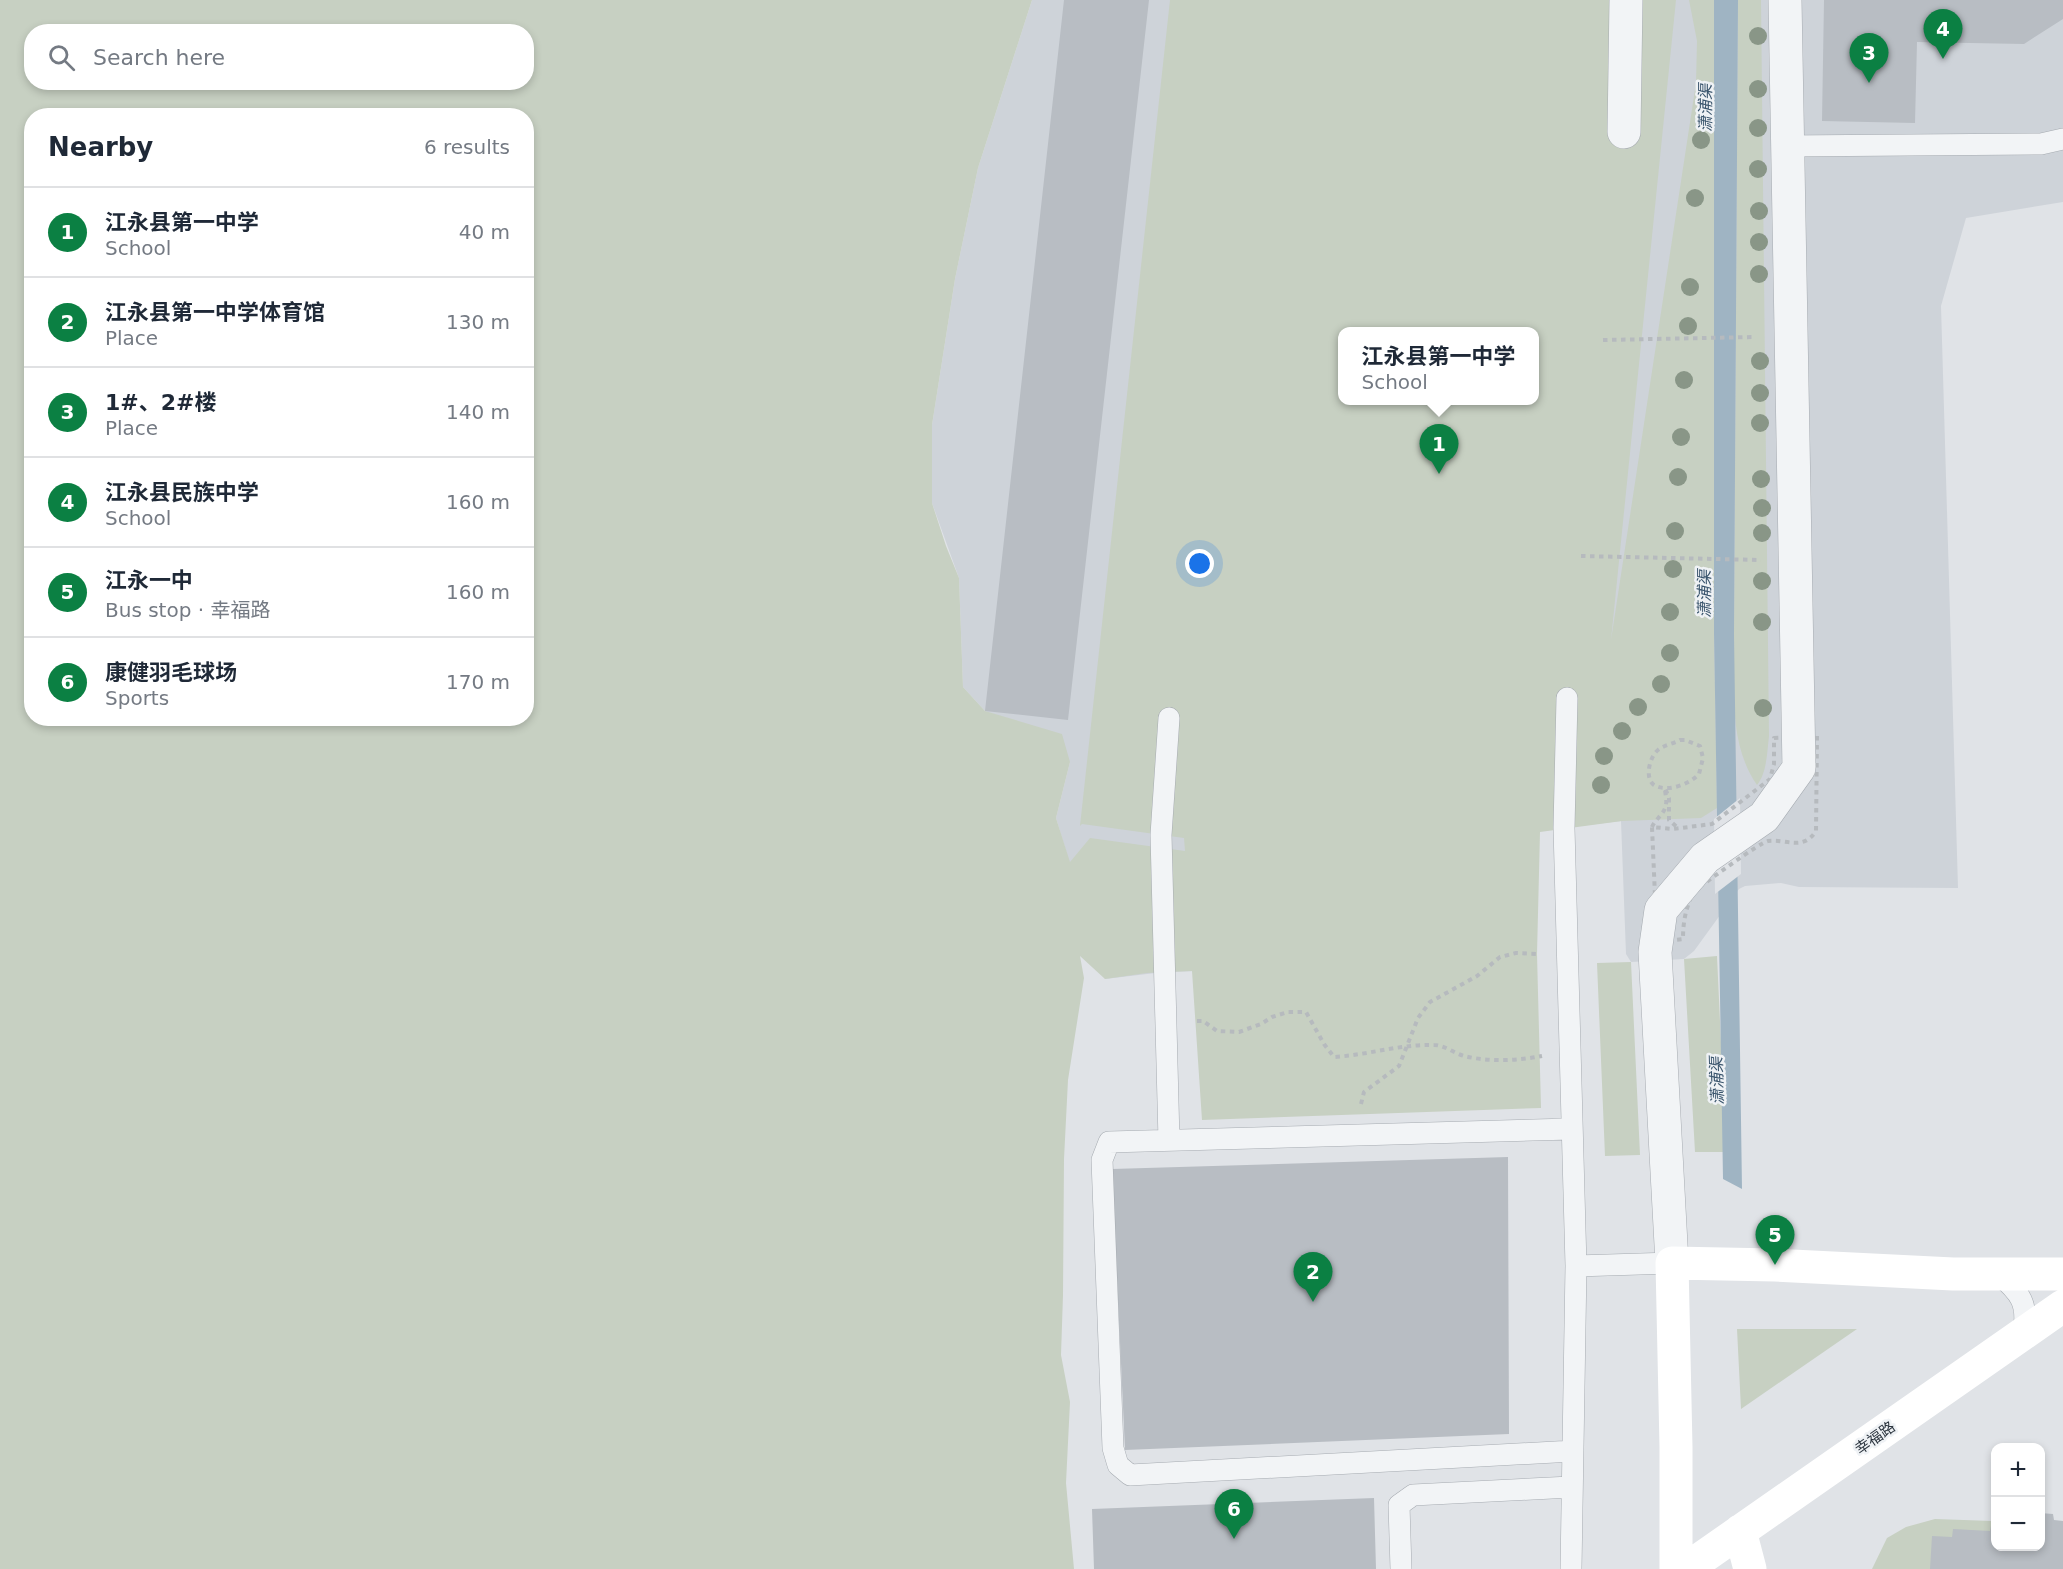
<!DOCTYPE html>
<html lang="en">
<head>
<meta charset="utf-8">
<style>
  :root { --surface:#fff; --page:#f2f2f3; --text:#1f2937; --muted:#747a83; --line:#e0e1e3; --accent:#0b8043 }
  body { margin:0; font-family:"DejaVu Sans","Noto Sans SC",sans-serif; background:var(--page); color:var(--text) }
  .controls { position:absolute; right:18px; bottom:18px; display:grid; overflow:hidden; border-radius:12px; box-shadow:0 3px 9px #0003 }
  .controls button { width:54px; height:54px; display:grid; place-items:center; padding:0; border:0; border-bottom:2px solid var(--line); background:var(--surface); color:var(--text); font:30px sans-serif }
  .you { position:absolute; left:1200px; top:564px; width:21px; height:21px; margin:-15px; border:4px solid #fff; border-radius:50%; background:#1a73e8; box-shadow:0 0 0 9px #1a73e833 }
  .badge { display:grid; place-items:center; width:39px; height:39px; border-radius:50%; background:var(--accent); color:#fff; font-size:20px; font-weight:700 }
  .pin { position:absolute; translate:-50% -50px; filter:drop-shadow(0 2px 3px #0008) }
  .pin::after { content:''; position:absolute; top:32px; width:21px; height:18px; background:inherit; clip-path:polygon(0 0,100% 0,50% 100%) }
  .popup { position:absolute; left:1338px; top:327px; width:201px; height:78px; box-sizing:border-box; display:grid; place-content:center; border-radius:12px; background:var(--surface); filter:drop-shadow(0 2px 4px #0005); font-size:20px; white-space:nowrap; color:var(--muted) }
  .popup b { font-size:22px; color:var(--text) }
  .popup::after { content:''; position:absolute; left:50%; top:100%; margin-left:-12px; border:12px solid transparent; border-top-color:var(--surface) }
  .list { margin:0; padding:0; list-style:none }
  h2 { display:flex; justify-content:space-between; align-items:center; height:78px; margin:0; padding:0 24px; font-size:26px }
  h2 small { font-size:20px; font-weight:400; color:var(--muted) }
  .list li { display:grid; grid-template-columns:39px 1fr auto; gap:18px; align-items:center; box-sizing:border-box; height:90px; padding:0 24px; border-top:2px solid var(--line) }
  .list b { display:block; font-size:22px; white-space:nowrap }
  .list p { margin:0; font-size:20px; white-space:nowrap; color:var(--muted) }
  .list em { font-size:20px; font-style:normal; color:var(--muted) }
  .icon { flex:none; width:33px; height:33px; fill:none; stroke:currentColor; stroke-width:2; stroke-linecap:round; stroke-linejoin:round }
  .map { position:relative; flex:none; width:2063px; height:1569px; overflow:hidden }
  .search { position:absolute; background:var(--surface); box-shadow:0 3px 9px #0003; left:24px; top:24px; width:510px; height:66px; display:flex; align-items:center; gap:15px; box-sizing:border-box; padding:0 21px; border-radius:24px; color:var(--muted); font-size:22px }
  .panel { position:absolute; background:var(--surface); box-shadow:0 3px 9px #0003; left:24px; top:108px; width:510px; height:618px; border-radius:24px }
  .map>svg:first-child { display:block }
</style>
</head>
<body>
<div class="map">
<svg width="2063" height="1569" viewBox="0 0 2063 1569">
  <rect width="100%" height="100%" fill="#e0e3e7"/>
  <!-- built -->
  <path fill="#ced3d9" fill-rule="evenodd" d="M 1032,0 L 2063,0 L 2063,202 L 1966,218 L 1941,306 L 1958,888 L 1799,887 L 1781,883 L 1745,886 L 1739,889 L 1694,951 L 1684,959 L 1631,962 L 1626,954 L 1621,821 L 1546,830 L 1488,842 L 1229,970 L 1164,972 L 1105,979 L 1056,818 L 1070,762 L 985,711 L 963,687 L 959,578 L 932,503 L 932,425 L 955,279 L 978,168 ZM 1343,332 L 1535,332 L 1535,400 L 1343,400 Z"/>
  <!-- green -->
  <path fill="#c7d0c2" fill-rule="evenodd" d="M 0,0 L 1032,0 L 978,168 L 955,279 L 932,425 L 932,503 L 946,546 L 959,578 L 963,687 L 985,711 L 1062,734 L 1070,762 L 1056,818 L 1070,862 L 1090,838 L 1185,851 L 1184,838 L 1082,824 L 1080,826 L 1170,0 L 1676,0 L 1611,640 L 1696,83 L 1697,41 L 1689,0 L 1714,0 L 1714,633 L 1717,808 L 1701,818 L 1622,821 L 1540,832 L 1537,954 L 1541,1108 L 1202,1120 L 1192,971 L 1147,973 L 1105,979 L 1080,956 L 1084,978 L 1068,1080 L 1064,1159 L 1063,1295 L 1061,1355 L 1070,1402 L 1066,1483 L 1074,1569 L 0,1569 ZM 32,32 L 526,32 L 526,82 L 32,82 ZM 32,116 L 526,116 L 526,718 L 32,718 ZM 1343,332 L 1535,332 L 1535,400 L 1343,400 Z
    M 1738,0 L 1761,0 L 1769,736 C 1767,752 1767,773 1757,785 C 1727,742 1735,684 1734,634 Z
    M 1717,956 L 1726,1152 L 1695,1152 L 1684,959 Z
    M 1631,962 L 1640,1155 L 1605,1156 L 1597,963 Z
    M 1737,1329 L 1857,1329 L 1741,1409 Z
    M 1935,1519 L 1992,1521 L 1989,1569 L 1872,1569 L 1887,1538 L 1906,1527 Z"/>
  <!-- water -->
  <path fill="#9fb4c3" d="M 1714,0 L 1738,0 L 1734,634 L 1742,1189 L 1723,1179 L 1714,633 Z"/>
  <!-- pier -->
  <path fill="#e0e3e7" d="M 1740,798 L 1741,874 L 1715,894 L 1714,819 Z"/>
  <!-- building -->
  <path fill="#b8bdc3" d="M 1064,0 L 1149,0 L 1068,720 L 985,711 Z
    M 1824,0 L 2063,0 L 2063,19 L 2024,44 L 1917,42 L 1915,123 L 1822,121 Z
    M 1508,1157 L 1509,1434 L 1125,1450 L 1112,1169 Z
    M 1374,1498 L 1376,1569 L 1094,1569 L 1092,1509 Z
    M 2040,1513 L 2053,1514 L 2054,1520 L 2063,1521 L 2063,1569 L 1930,1569 L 1932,1536 L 1952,1537 L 1953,1529 L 1990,1531 L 1992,1521 L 1996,1521 L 1996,1546 L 2040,1546 Z"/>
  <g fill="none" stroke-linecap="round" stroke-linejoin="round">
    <!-- service casing -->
    <g stroke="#a6abb1" stroke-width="22">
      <path id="service" d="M 1787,146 L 2041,144 L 2063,139
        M 1567,698 L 1564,828 L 1576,1266 L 1672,1263
        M 1169,718 L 1161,835 L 1169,1140
        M 1571,1129 L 1109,1142 L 1102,1160 L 1113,1448 L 1118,1465 L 1130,1475 L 1573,1451
        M 1998,1274 C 2021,1293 2029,1304 2023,1335
        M 1401,1569 L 1399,1505 L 1413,1495 L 1571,1487
        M 1571,1569 L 1576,1266"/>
    </g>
    <!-- minor casing -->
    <g stroke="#a6abb1" stroke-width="34">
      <path id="minor" d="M 1624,132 L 1626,0
        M 1672,1263 L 1655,952 L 1661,910 L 1705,858 L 1764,817 L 1799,768 L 1785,0"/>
    </g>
    <!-- path -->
    <path stroke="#b6babe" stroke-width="4" stroke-dasharray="4.5 4.5" stroke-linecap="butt" d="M 1603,340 L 1755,337
      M 1581,556 L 1761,560
      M 1817,736 L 1816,831 C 1803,851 1787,839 1768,841 C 1759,843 1705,883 1694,891 C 1686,907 1683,921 1683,939 L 1657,942 L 1652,827 L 1673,829 L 1712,824 L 1770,779 L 1774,764 L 1774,738 Z
      M 1680,740 L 1685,740 L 1700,746 L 1703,758 L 1699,774 C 1690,784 1667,793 1654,785 C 1644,778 1650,756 1658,750 C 1664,745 1673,744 1680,740 Z
      M 1652,827 C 1655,819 1665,814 1666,804 C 1667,800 1665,793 1665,788 L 1669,798 L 1669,820 L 1678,828
      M 1197,1021 L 1203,1021 L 1217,1031 L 1239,1032 L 1261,1024 L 1272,1017 L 1288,1012 L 1306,1012 L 1324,1044 L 1334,1057 C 1368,1055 1400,1044 1434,1045 C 1444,1045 1454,1053 1464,1056 C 1488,1062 1517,1061 1542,1056
      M 1361,1104 L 1364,1092 L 1399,1066 L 1418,1018 L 1430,1002 L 1477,976 L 1500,957 L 1516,953 L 1538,954"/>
    <!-- service -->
    <use href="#service" stroke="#f2f4f6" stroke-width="21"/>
    <!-- minor -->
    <use href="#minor" stroke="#f2f4f6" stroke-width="33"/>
    <!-- secondary -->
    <path stroke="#fff" stroke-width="33" d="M 1740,1531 L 1750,1569
      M 1676,1569 L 1676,1447 L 1672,1263 L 1775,1265 L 1953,1274 L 2063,1274
      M 1686,1569 L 2063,1306"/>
  </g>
  <!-- trees -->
  <g fill="#899687">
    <circle cx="1758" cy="36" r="9"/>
    <circle cx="1758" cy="89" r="9"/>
    <circle cx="1758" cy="128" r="9"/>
    <circle cx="1701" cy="140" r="9"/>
    <circle cx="1758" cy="169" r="9"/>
    <circle cx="1695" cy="198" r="9"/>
    <circle cx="1759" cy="211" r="9"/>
    <circle cx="1759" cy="242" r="9"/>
    <circle cx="1759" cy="274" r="9"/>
    <circle cx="1690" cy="287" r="9"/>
    <circle cx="1688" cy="326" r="9"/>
    <circle cx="1760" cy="361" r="9"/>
    <circle cx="1684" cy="380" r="9"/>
    <circle cx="1760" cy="393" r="9"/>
    <circle cx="1760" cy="423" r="9"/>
    <circle cx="1681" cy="437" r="9"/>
    <circle cx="1678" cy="477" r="9"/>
    <circle cx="1761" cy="479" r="9"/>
    <circle cx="1762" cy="508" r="9"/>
    <circle cx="1675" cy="531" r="9"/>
    <circle cx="1762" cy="533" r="9"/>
    <circle cx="1673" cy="569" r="9"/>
    <circle cx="1762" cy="581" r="9"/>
    <circle cx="1670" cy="612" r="9"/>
    <circle cx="1762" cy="622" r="9"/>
    <circle cx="1670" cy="653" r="9"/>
    <circle cx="1661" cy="684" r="9"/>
    <circle cx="1638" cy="707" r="9"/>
    <circle cx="1763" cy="708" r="9"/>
    <circle cx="1622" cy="731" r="9"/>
    <circle cx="1604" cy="756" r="9"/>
    <circle cx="1601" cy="785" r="9"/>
  </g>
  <g text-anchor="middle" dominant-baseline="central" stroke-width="5" stroke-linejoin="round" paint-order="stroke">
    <!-- street labels -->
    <g font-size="15" fill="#2a333d" stroke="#eff2f5">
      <text transform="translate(1875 1438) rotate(-35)">幸福路</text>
    </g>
    <!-- water labels -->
    <g font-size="16" font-style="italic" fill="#39546c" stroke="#eff2f5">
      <text transform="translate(1705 108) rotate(-90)">潇浦渠</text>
      <text transform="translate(1704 594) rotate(-90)">潇浦渠</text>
      <text transform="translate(1717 1081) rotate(-92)">潇浦渠</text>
    </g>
  </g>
</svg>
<div class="controls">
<button>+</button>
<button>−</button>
</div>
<div class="you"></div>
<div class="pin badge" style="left:1439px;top:474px">1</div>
<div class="popup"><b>江永县第一中学</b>School</div>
<div class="pin badge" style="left:1313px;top:1302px">2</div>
<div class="pin badge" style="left:1869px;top:83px">3</div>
<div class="pin badge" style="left:1943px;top:59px">4</div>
<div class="pin badge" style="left:1775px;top:1265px">5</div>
<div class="pin badge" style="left:1234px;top:1539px">6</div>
<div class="search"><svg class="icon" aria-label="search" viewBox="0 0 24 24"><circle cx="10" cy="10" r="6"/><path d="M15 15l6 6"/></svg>Search here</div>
<section class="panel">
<h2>Nearby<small>6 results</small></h2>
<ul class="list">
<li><span class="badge">1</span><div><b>江永县第一中学</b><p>School</p></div><em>40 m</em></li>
<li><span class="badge">2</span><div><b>江永县第一中学体育馆</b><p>Place</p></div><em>130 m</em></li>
<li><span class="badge">3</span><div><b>1#、2#楼</b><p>Place</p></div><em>140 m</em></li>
<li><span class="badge">4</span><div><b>江永县民族中学</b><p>School</p></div><em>160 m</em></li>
<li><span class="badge">5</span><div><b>江永一中</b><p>Bus stop · 幸福路</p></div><em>160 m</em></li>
<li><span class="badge">6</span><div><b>康健羽毛球场</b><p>Sports</p></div><em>170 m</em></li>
</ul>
</section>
</div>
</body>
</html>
